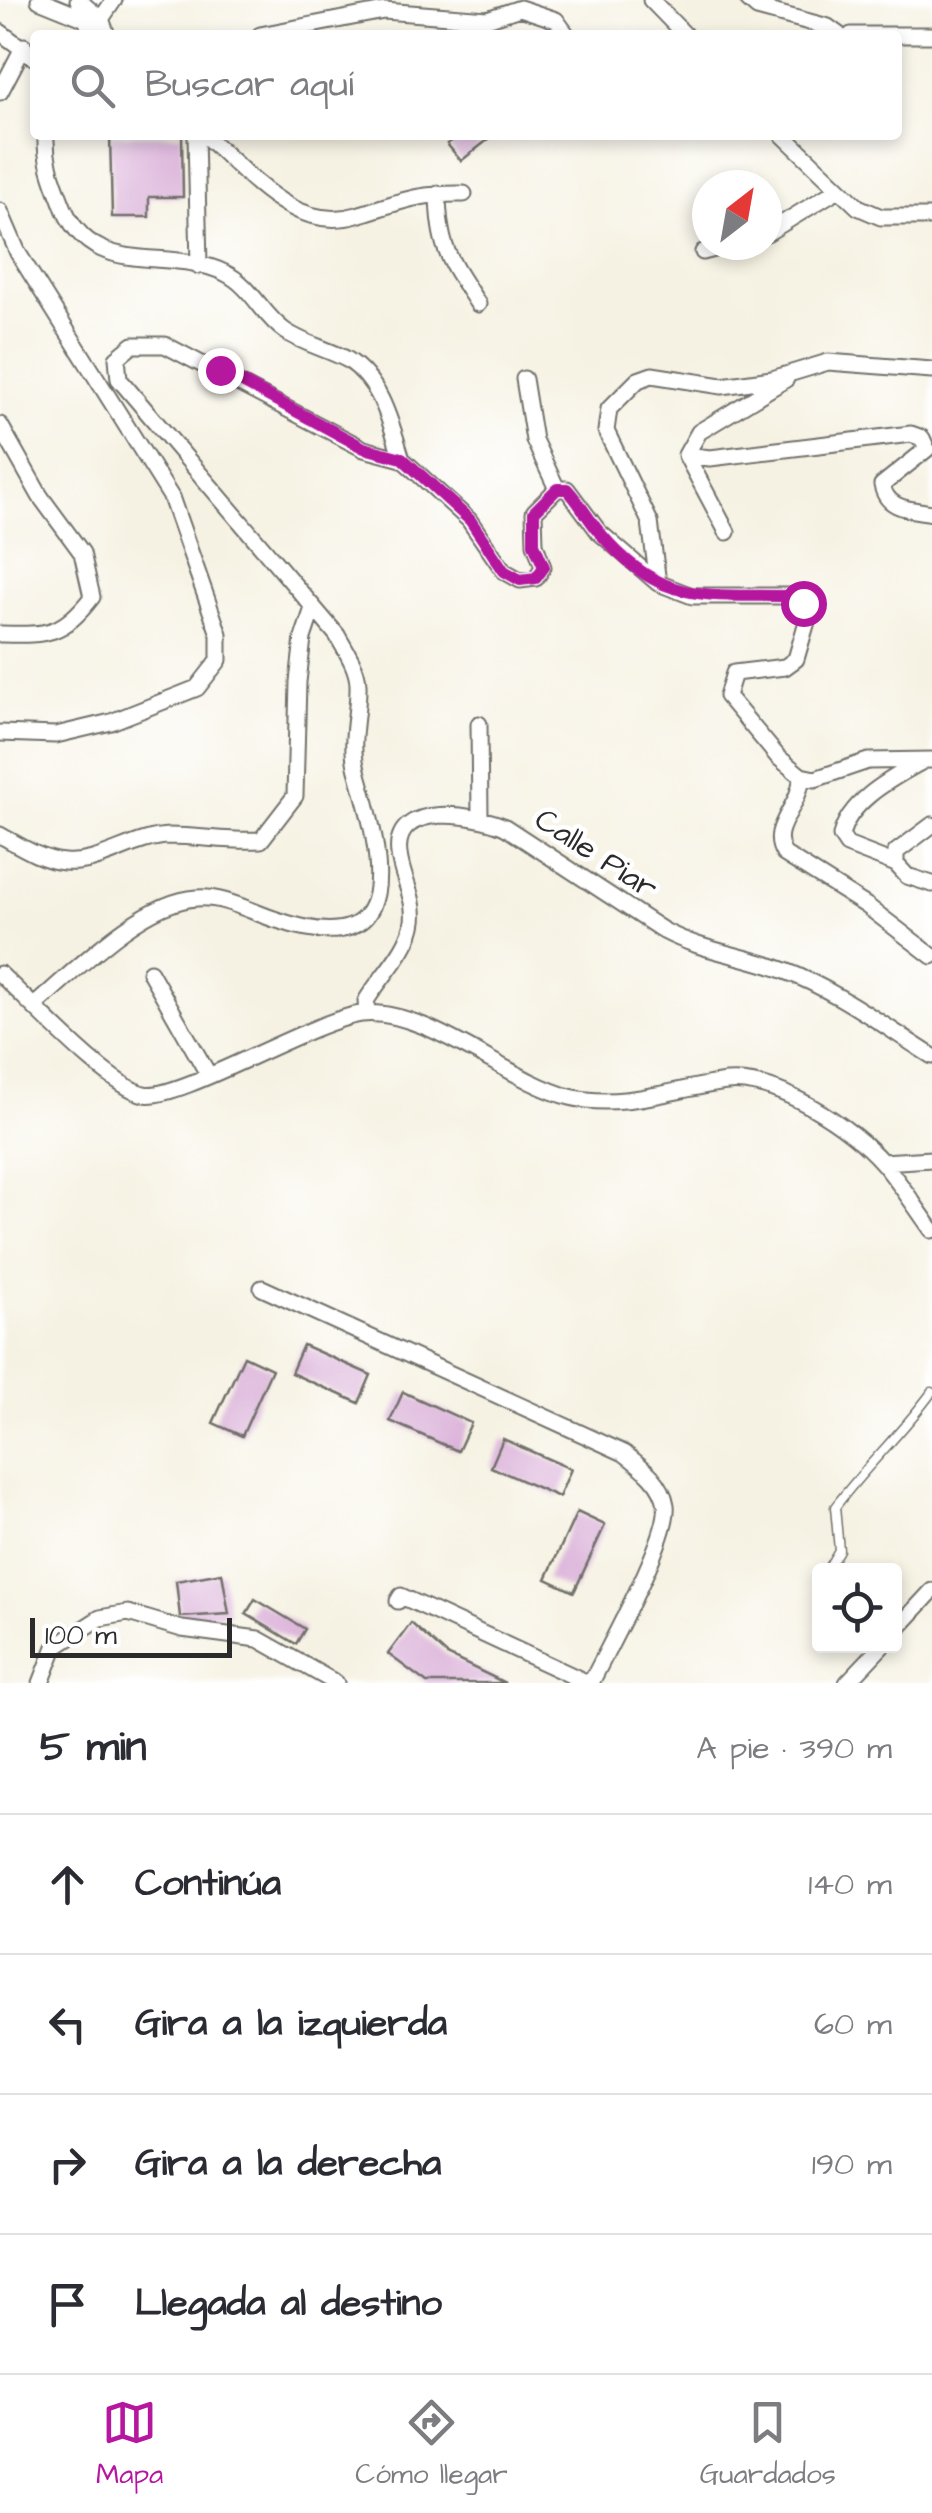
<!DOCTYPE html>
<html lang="es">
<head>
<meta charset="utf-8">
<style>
  :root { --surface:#fff; --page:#f7f7f7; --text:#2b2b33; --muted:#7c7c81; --line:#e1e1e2; --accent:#b5179e }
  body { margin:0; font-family:"Architects Daughter",sans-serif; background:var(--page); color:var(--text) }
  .controls { position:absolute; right:30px; bottom:30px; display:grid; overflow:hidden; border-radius:10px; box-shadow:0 5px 15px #0003 }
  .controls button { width:90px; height:90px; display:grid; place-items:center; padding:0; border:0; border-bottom:2px solid var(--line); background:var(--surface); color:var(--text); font:50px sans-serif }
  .compass { position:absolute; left:692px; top:170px; width:90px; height:90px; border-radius:50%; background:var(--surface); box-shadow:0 5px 15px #0003; rotate:31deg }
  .scale { position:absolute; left:30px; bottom:25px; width:202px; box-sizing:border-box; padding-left:10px; border:5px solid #2b2b2b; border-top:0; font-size:28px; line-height:35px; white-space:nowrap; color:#2b2b2b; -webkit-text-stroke:8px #fff; paint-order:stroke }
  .stop { position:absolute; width:30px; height:30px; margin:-22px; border:8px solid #b5179e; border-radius:50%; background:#fff }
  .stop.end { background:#b5179e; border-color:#fff; box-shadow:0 2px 10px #0008 }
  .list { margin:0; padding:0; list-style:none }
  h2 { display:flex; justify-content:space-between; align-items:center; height:130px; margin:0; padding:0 40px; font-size:42px }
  h2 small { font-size:32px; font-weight:400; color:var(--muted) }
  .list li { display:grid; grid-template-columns:65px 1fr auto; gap:30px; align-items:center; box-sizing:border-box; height:140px; padding:0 40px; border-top:2px solid var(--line) }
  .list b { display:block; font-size:38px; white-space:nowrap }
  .list em { font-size:32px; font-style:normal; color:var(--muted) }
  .icon { flex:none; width:55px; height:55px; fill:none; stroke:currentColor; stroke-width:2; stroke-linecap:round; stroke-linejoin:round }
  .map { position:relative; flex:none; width:932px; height:1683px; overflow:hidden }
  .search { position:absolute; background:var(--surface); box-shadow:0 5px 15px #0003; left:30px; right:30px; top:30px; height:110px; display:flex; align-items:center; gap:25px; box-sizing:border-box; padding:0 35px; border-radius:10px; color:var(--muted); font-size:38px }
  .sheet { height:690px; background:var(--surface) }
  nav { display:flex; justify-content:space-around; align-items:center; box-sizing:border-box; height:140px; border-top:2px solid var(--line); background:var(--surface); font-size:28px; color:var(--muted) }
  nav a { display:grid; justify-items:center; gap:5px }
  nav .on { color:var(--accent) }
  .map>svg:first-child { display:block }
</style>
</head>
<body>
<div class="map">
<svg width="932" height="1683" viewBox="0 0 932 1683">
  <rect width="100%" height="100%" fill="#fff"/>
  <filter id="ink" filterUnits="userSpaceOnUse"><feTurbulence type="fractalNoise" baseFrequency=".01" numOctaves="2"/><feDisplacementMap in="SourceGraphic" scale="20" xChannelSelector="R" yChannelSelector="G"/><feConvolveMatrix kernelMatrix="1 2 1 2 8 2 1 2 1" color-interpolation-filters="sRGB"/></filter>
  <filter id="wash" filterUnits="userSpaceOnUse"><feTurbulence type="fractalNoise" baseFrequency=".0048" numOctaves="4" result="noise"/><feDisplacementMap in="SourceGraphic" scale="40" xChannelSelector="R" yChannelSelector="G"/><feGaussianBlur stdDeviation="2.25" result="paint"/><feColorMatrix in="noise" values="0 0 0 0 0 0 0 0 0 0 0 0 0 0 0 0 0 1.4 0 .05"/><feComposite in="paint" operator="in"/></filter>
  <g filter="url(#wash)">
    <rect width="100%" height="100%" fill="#f6f2e3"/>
    <g id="blocks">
      <!-- building -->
      <path fill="#dcb4da" d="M 110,135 L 182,135 L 183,197 L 149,197 L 149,217 L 112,217 Z
        M 460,135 L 494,135 L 461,161 L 447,144 Z
        M 303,1345 L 371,1375 L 359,1403 L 291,1373 Z
        M 244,1356 L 272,1369 L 242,1436 L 213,1423 Z
        M 403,1392 L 471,1423 L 458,1451 L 390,1421 Z
        M 503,1439 L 571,1469 L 559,1497 L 491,1467 Z
        M 577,1512 L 605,1525 L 574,1592 L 546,1579 Z
        M 222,1573 L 229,1614 L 180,1617 L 176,1581 Z
        M 255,1599 L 305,1629 L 296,1644 L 246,1614 Z
        M 411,1623 L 447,1655 L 505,1683 L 427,1683 L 388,1654 Z"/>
    </g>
  </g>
  <g filter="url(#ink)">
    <use href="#blocks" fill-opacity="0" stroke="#72716b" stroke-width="2.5"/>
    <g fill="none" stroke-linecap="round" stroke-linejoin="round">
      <!-- service casing -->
      <g stroke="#72716b" stroke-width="11">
        <path id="service" d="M 827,1570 L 839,1550 L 835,1507 C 865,1467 902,1433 932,1392"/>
      </g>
      <!-- minor casing -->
      <g stroke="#72716b" stroke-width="19">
        <path id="minor" d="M 39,0 L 86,19 L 92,35
          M 78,0 L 101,19 L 107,35
          M 651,0 L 685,35
          M 748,0 L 757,8 L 828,27 L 839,35
          M 101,19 L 114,0
          M 0,32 L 35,58
          M 260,35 L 384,11 L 487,19 L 520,8 L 556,20 L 567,35
          M 851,35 L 932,35
          M 0,92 L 24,46
          M 196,135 L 199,266
          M 204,135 C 247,171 293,234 357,215 C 400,202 416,193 464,194
          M 783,135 L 858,207 L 881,217 L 932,217
          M 438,194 C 439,249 449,259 478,304
          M 0,211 L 18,253 L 171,497 L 219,634 L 219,660 L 197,688 L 111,722 L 56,735 L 0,733
          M 767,233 L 837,190
          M 703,252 L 730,245
          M 524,379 L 534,440 L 557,489
          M 786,379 L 699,432 L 686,455 L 710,458 L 911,434 L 922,438 L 927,449 L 882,485 C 887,510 910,509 932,513
          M 0,425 L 40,496 L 82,553 L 92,597 C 62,636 47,635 0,634
          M 686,455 L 727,532
          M 402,459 L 469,520 L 504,571 L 520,580 L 536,578 L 543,567 L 535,544 L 534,512 L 557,489 L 567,489 L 599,532 L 658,583 L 650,522 L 606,431 L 609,409 L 638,380 L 652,375 L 722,386 L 772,379 L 828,362 L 932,370
          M 658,583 L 692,596 L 791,596 L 803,603 L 808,618 L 796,659 L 785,667 L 734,673 L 727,696 L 778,757 L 801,776 L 815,779 L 868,761 L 932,760
          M 479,724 L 480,816
          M 801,776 C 802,807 767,827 784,854 L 867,906 L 932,956
          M 932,825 L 896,852 L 896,864 L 907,876 L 932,884
          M 0,835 C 20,846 41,860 64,862 C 99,866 133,837 169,836 C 200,836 230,842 261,840 L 295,796 L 298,682 L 303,638 L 313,608
          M 896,864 L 847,845 L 841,836 C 848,801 893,778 921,762
          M 150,972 L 208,1074
          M 0,974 C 31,1002 108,1086 144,1094 C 176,1102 310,1021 361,1014 C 425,1006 509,1082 570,1097 C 622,1110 676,1088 727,1082 C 776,1077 851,1126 883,1163 C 901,1184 916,1208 932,1230
          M 34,1006 C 75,971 142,901 197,898 C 225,896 251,912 277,920 C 410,965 381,854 358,774 C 348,742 359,715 358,684 C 357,666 345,650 337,635 L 119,379 L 117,358 L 133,345 L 165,345 L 364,449 L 402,459 C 391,424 381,381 348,360 C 328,349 304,344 285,331 C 261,314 252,286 225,273 C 166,244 90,283 61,201 C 52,178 45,160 46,135
          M 367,1013 L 366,1001 C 380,977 410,949 413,921 C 416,898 401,877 399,854 C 392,799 478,815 505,827 L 664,931 C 702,951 743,955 783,970 C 836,990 884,1026 932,1056
          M 882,1162 L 932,1159
          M 262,1288 L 624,1453 C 642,1467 662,1481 666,1505 C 671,1535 607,1650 591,1683
          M 398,1601 L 401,1596 L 588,1683
          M 894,1632 L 932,1591
          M 41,1683 L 55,1647 L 100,1618 L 128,1613 L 182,1629 L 258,1639 L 336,1683
          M 847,1683 L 882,1646"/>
      </g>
      <!-- service -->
      <use href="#service" stroke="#fff" stroke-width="8"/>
      <!-- minor -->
      <use href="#minor" stroke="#fff" stroke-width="15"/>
    </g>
  </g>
  <g fill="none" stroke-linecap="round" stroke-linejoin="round" filter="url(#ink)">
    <!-- route -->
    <path stroke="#b5179e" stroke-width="12" d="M 220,370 L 364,448 L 402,458 L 470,520 L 504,571 L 520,580 L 536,578 L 544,567 L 534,544 L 534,512 L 557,489 L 567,489 C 580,503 588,519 600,533 C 661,606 705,594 790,596 L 803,603"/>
  </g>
  <g text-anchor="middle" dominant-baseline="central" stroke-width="9" stroke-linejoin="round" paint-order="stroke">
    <!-- street labels -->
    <g font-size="32" fill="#2b2b2b" stroke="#fff">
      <text transform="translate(596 854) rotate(33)">Calle Piar</text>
    </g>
  </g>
</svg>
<div class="controls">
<button><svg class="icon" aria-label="locate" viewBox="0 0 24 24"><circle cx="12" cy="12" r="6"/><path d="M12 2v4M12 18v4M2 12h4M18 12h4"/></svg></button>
</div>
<svg class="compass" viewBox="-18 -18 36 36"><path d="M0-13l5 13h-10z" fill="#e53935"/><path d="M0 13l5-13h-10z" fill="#7c7c81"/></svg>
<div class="scale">100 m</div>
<div class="stop" style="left:803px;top:603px"></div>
<div class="stop end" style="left:220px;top:370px"></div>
<div class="search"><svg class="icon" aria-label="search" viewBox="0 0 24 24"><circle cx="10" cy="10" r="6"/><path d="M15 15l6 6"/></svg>Buscar aquí</div>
</div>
<section class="sheet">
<h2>5 min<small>A pie · 390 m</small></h2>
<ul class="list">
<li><svg class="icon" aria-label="ahead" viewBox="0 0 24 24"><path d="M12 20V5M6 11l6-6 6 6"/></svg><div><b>Continúa</b></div><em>140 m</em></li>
<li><svg class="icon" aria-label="left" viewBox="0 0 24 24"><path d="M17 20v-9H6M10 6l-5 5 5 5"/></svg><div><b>Gira a la izquierda</b></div><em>60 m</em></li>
<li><svg class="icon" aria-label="right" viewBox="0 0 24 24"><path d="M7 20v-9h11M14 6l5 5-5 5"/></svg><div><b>Gira a la derecha</b></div><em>190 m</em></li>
<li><svg class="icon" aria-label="arrive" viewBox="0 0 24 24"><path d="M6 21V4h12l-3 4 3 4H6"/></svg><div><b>Llegada al destino</b></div></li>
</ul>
</section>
<nav>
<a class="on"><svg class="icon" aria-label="map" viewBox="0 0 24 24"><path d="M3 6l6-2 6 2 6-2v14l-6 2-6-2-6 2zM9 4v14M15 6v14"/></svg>Mapa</a>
<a><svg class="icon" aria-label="directions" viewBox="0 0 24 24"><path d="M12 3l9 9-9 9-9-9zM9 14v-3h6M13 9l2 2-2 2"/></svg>Cómo llegar</a>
<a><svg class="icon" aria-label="saved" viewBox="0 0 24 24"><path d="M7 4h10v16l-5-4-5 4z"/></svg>Guardados</a>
</nav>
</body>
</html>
